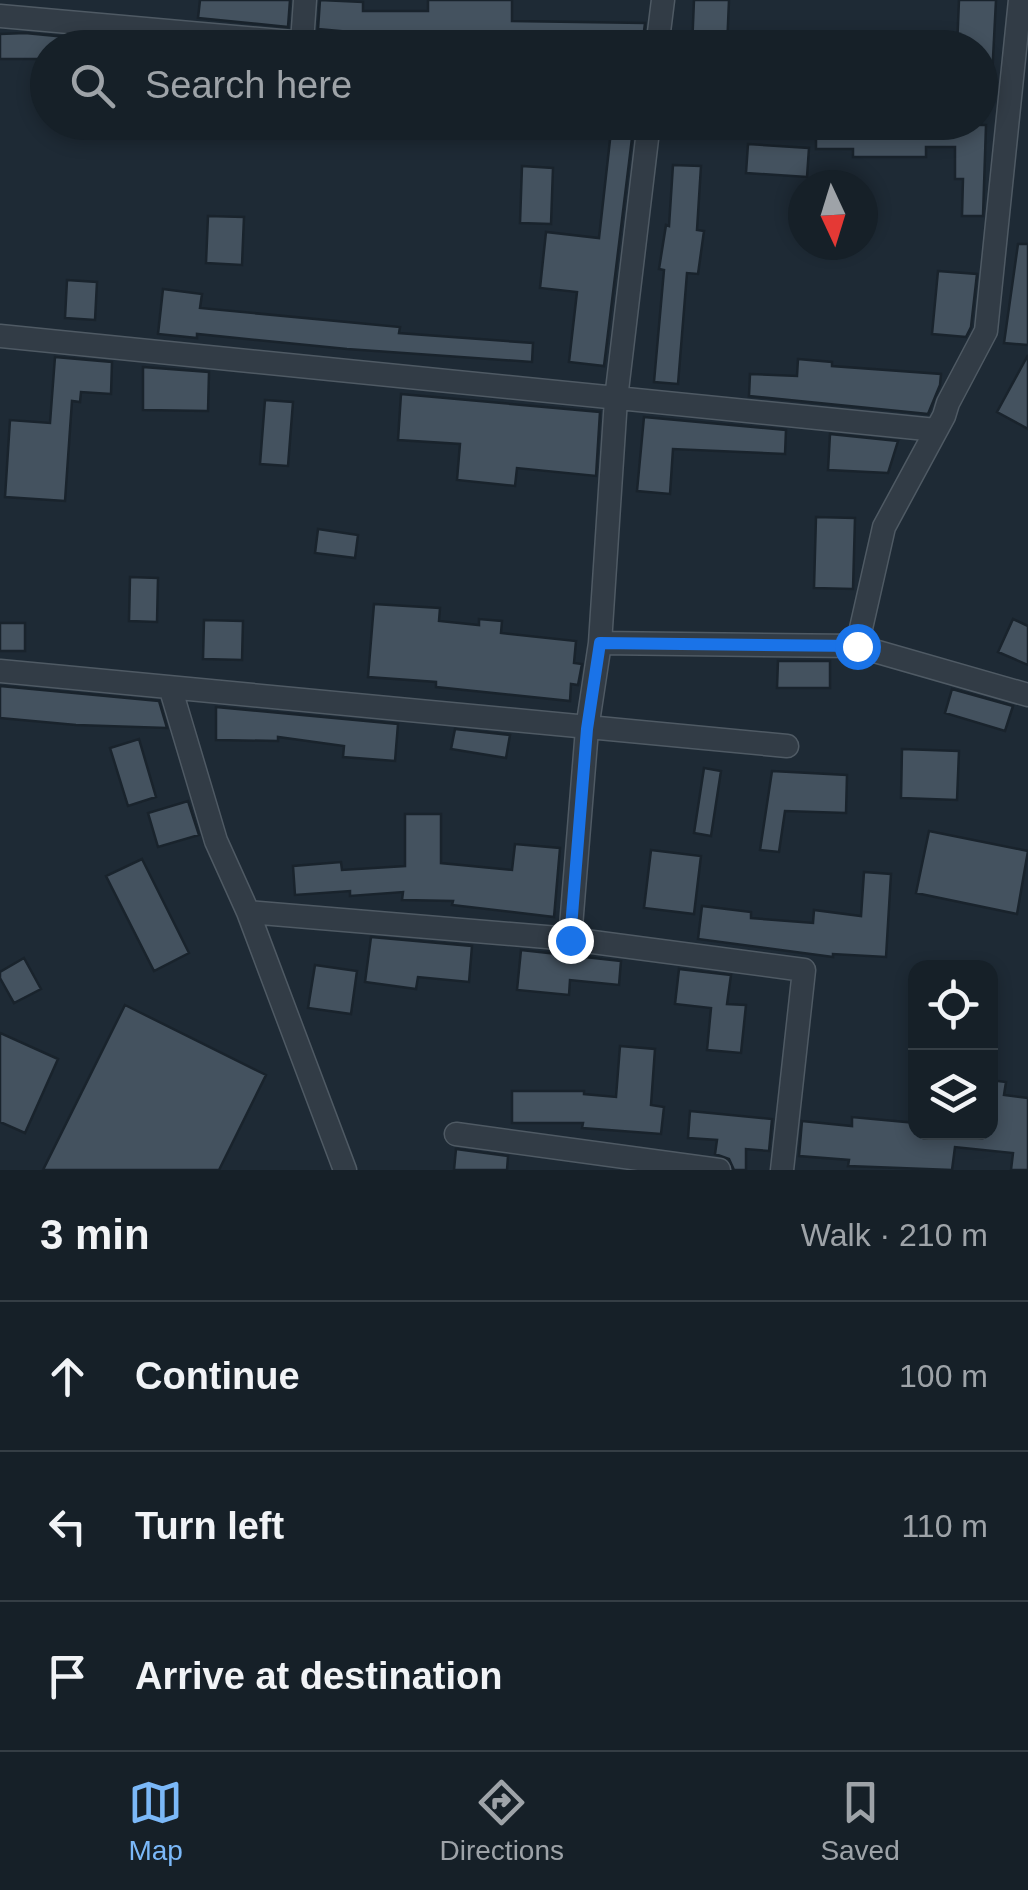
<!DOCTYPE html>
<html lang="en">
<head>
<meta charset="utf-8">
<style>
  :root { --surface:#162028; --page:#232d34; --text:#f1f3f6; --muted:#9ea3a8; --line:#353e45; --accent:#7bb8f8 }
  body { margin:0; font-family:Arial,sans-serif; background:var(--page); color:var(--text) }
  .controls { position:absolute; right:30px; bottom:30px; display:grid; overflow:hidden; border-radius:20px; box-shadow:0 5px 15px #0003 }
  .controls button { width:90px; height:90px; display:grid; place-items:center; padding:0; border:0; border-bottom:2px solid var(--line); background:var(--surface); color:var(--text); font:50px sans-serif }
  .compass { position:absolute; left:788px; top:170px; width:90px; height:90px; border-radius:50%; background:var(--surface); box-shadow:0 5px 15px #0003; rotate:176deg }
  .stop { position:absolute; width:30px; height:30px; margin:-22px; border:8px solid #1a73e8; border-radius:50%; background:#fff }
  .stop.end { background:#1a73e8; border-color:#fff; box-shadow:0 2px 10px #0008 }
  .list { margin:0; padding:0; list-style:none }
  h2 { display:flex; justify-content:space-between; align-items:center; height:130px; margin:0; padding:0 40px; font-size:42px }
  h2 small { font-size:32px; font-weight:400; color:var(--muted) }
  .list li { display:grid; grid-template-columns:65px 1fr auto; gap:30px; align-items:center; box-sizing:border-box; height:150px; padding:0 40px; border-top:2px solid var(--line) }
  .list b { display:block; font-size:38px; white-space:nowrap }
  .list em { font-size:32px; font-style:normal; color:var(--muted) }
  .icon { flex:none; width:55px; height:55px; fill:none; stroke:currentColor; stroke-width:2; stroke-linecap:round; stroke-linejoin:round }
  .map { position:relative; flex:none; width:1028px; height:1170px; overflow:hidden }
  .search { position:absolute; background:var(--surface); box-shadow:0 5px 15px #0003; left:30px; right:30px; top:30px; height:110px; display:flex; align-items:center; gap:25px; box-sizing:border-box; padding:0 35px; border-radius:55px; color:var(--muted); font-size:38px }
  .sheet { height:580px; background:var(--surface) }
  nav { display:flex; justify-content:space-around; align-items:center; box-sizing:border-box; height:140px; border-top:2px solid var(--line); background:var(--surface); font-size:28px; color:var(--muted) }
  nav a { display:grid; justify-items:center; gap:5px }
  nav .on { color:var(--accent) }
  .map>svg:first-child { display:block }
</style>
</head>
<body>
<div class="map">
<svg width="1028" height="1170" viewBox="0 0 1028 1170">
  <rect width="100%" height="100%" fill="#1e2a35"/>
  <!-- building -->
  <path fill="#44525f" stroke="#19232c" stroke-width="2.5" d="M 200,0 L 290,0 L 288,27 L 198,18 Z
    M 320,0 L 363,2 L 363,11 L 428,11 L 428,0 L 512,0 L 512,21 L 645,23 L 642,48 L 428,46 L 428,43 L 374,42 L 361,33 L 318,29 Z
    M 694,0 L 729,0 L 727,48 L 692,48 Z
    M 959,0 L 996,0 L 991,97 L 980,97 L 980,48 L 957,48 Z
    M 25,33 L 87,39 L 87,48 L 48,48 L 48,59 L 0,59 L 0,34 Z
    M 612,122 L 634,122 L 604,366 L 569,362 L 577,292 L 540,288 L 546,232 L 599,238 Z
    M 816,123 L 986,125 L 983,216 L 962,216 L 963,179 L 955,179 L 955,147 L 926,147 L 926,157 L 853,157 L 853,149 L 816,149 Z
    M 748,144 L 809,148 L 807,177 L 746,173 Z
    M 673,165 L 701,166 L 697,230 L 704,231 L 698,274 L 687,273 L 678,384 L 654,382 L 664,270 L 659,269 L 666,225 L 669,226 Z
    M 522,166 L 553,168 L 551,224 L 520,223 Z
    M 208,216 L 244,217 L 242,265 L 206,263 Z
    M 1018,244 L 1028,244 L 1028,345 L 1004,343 Z
    M 938,271 L 977,274 L 971,327 L 966,337 L 932,334 Z
    M 67,280 L 97,282 L 95,320 L 65,318 Z
    M 163,289 L 202,294 L 200,308 L 400,327 L 399,333 L 533,343 L 532,362 L 347,349 L 197,334 L 197,338 L 158,334 Z
    M 1028,355 L 1028,429 L 997,412 Z
    M 55,357 L 112,362 L 111,394 L 81,392 L 80,402 L 72,401 L 65,501 L 5,497 L 10,420 L 50,423 Z
    M 798,359 L 832,362 L 832,366 L 941,374 L 940,385 L 928,414 L 749,396 L 750,374 L 797,376 Z
    M 143,367 L 209,372 L 208,411 L 143,410 Z
    M 401,394 L 600,412 L 596,476 L 517,468 L 515,486 L 457,480 L 460,444 L 398,440 Z
    M 265,400 L 293,402 L 288,466 L 260,464 Z
    M 644,417 L 786,430 L 785,454 L 673,449 L 670,494 L 637,491 Z
    M 830,434 L 898,441 L 888,473 L 828,470 Z
    M 816,517 L 855,518 L 853,589 L 814,588 Z
    M 318,529 L 358,535 L 355,558 L 315,553 Z
    M 130,577 L 158,578 L 157,622 L 129,621 Z
    M 374,604 L 440,608 L 439,621 L 479,625 L 479,619 L 502,621 L 501,633 L 576,641 L 574,663 L 582,664 L 578,685 L 571,684 L 570,701 L 436,687 L 436,682 L 368,677 Z
    M 1013,619 L 1028,626 L 1028,665 L 998,652 Z
    M 204,620 L 243,621 L 242,660 L 203,659 Z
    M 0,623 L 25,623 L 25,651 L 0,651 Z
    M 778,661 L 830,661 L 830,688 L 777,688 Z
    M 0,686 L 159,701 L 167,728 L 76,725 L 0,718 Z
    M 952,689 L 1013,706 L 1005,731 L 945,713 Z
    M 216,707 L 398,724 L 395,761 L 343,757 L 344,746 L 278,737 L 278,741 L 216,740 Z
    M 455,729 L 510,735 L 506,758 L 451,749 Z
    M 139,739 L 156,797 L 128,806 L 110,748 Z
    M 902,749 L 959,751 L 957,800 L 901,798 Z
    M 704,768 L 721,771 L 711,836 L 694,833 Z
    M 772,771 L 847,775 L 846,813 L 785,811 L 779,852 L 760,850 Z
    M 188,801 L 199,835 L 158,847 L 148,813 Z
    M 405,814 L 441,814 L 441,863 L 512,870 L 515,844 L 560,848 L 554,917 L 452,905 L 453,901 L 402,900 L 403,892 L 350,896 L 350,891 L 295,895 L 293,866 L 341,862 L 342,870 L 405,866 Z
    M 929,831 L 1028,851 L 1017,914 L 916,893 Z
    M 651,850 L 701,856 L 694,914 L 644,908 Z
    M 142,859 L 189,953 L 154,971 L 106,876 Z
    M 864,872 L 891,874 L 886,957 L 833,954 L 833,957 L 698,939 L 702,906 L 751,912 L 751,918 L 813,923 L 814,910 L 861,916 Z
    M 371,937 L 472,946 L 469,982 L 418,977 L 416,989 L 365,982 Z
    M 521,950 L 621,961 L 619,985 L 570,980 L 569,995 L 517,990 Z
    M 24,958 L 41,989 L 14,1003 L 0,978 L 0,972 Z
    M 315,965 L 357,971 L 351,1014 L 308,1008 Z
    M 679,969 L 731,975 L 727,1004 L 746,1005 L 741,1053 L 707,1050 L 711,1008 L 675,1004 Z
    M 125,1005 L 266,1075 L 219,1170 L 43,1170 Z
    M 0,1033 L 58,1059 L 25,1133 L 0,1122 Z
    M 620,1046 L 655,1049 L 651,1105 L 664,1107 L 661,1134 L 582,1128 L 583,1123 L 512,1123 L 512,1091 L 584,1091 L 584,1094 L 616,1097 Z
    M 990,1080 L 1006,1082 L 1004,1095 L 1028,1098 L 1028,1170 L 1011,1170 L 1013,1153 L 955,1147 L 952,1170 L 848,1166 L 849,1160 L 799,1156 L 802,1121 L 852,1126 L 852,1117 L 916,1123 L 916,1132 L 990,1132 Z
    M 690,1111 L 772,1119 L 769,1151 L 746,1149 L 746,1170 L 734,1170 L 729,1159 L 715,1154 L 717,1140 L 688,1138 Z
    M 456,1149 L 508,1156 L 507,1170 L 454,1170 Z"/>
  <g fill="none" stroke-linecap="round" stroke-linejoin="round">
    <!-- minor casing -->
    <g stroke="#4f5a64" stroke-width="25">
      <path id="minor" d="M 0,16 L 360,48
        M 302,42 L 305,0
        M 657,48 L 663,0
        M 0,336 L 936,430
        M 600,643 L 857,646 L 1028,695
        M 857,646 L 884,527 L 944,416 L 948,403 L 986,331 L 1020,0
        M 0,671 L 787,746
        M 171,690 L 216,841 L 248,912 L 570,939 L 587,729 L 600,643 L 616,399 L 649,122
        M 248,912 L 345,1170
        M 570,939 L 804,970 L 782,1170
        M 456,1134 L 719,1170"/>
    </g>
    <!-- minor -->
    <use href="#minor" stroke="#323c46" stroke-width="22"/>
  </g>
  <g fill="none" stroke-linecap="round" stroke-linejoin="round">
    <!-- route -->
    <path stroke="#1a73e8" stroke-width="12" d="M 570,940 L 587,729 L 600,643 L 857,646"/>
  </g>
</svg>
<div class="controls">
<button><svg class="icon" aria-label="locate" viewBox="0 0 24 24"><circle cx="12" cy="12" r="6"/><path d="M12 2v4M12 18v4M2 12h4M18 12h4"/></svg></button>
<button><svg class="icon" aria-label="layers" viewBox="0 0 24 24"><path d="M12 4l9 5-9 5-9-5zM3 14l9 5 9-5"/></svg></button>
</div>
<svg class="compass" viewBox="-18 -18 36 36"><path d="M0-13l5 13h-10z" fill="#e53935"/><path d="M0 13l5-13h-10z" fill="#9ea3a8"/></svg>
<div class="stop" style="left:857px;top:646px"></div>
<div class="stop end" style="left:570px;top:940px"></div>
<div class="search"><svg class="icon" aria-label="search" viewBox="0 0 24 24"><circle cx="10" cy="10" r="6"/><path d="M15 15l6 6"/></svg>Search here</div>
</div>
<section class="sheet">
<h2>3 min<small>Walk · 210 m</small></h2>
<ul class="list">
<li><svg class="icon" aria-label="ahead" viewBox="0 0 24 24"><path d="M12 20V5M6 11l6-6 6 6"/></svg><div><b>Continue</b></div><em>100 m</em></li>
<li><svg class="icon" aria-label="left" viewBox="0 0 24 24"><path d="M17 20v-9H6M10 6l-5 5 5 5"/></svg><div><b>Turn left</b></div><em>110 m</em></li>
<li><svg class="icon" aria-label="arrive" viewBox="0 0 24 24"><path d="M6 21V4h12l-3 4 3 4H6"/></svg><div><b>Arrive at destination</b></div></li>
</ul>
</section>
<nav>
<a class="on"><svg class="icon" aria-label="map" viewBox="0 0 24 24"><path d="M3 6l6-2 6 2 6-2v14l-6 2-6-2-6 2zM9 4v14M15 6v14"/></svg>Map</a>
<a><svg class="icon" aria-label="directions" viewBox="0 0 24 24"><path d="M12 3l9 9-9 9-9-9zM9 14v-3h6M13 9l2 2-2 2"/></svg>Directions</a>
<a><svg class="icon" aria-label="saved" viewBox="0 0 24 24"><path d="M7 4h10v16l-5-4-5 4z"/></svg>Saved</a>
</nav>
</body>
</html>
